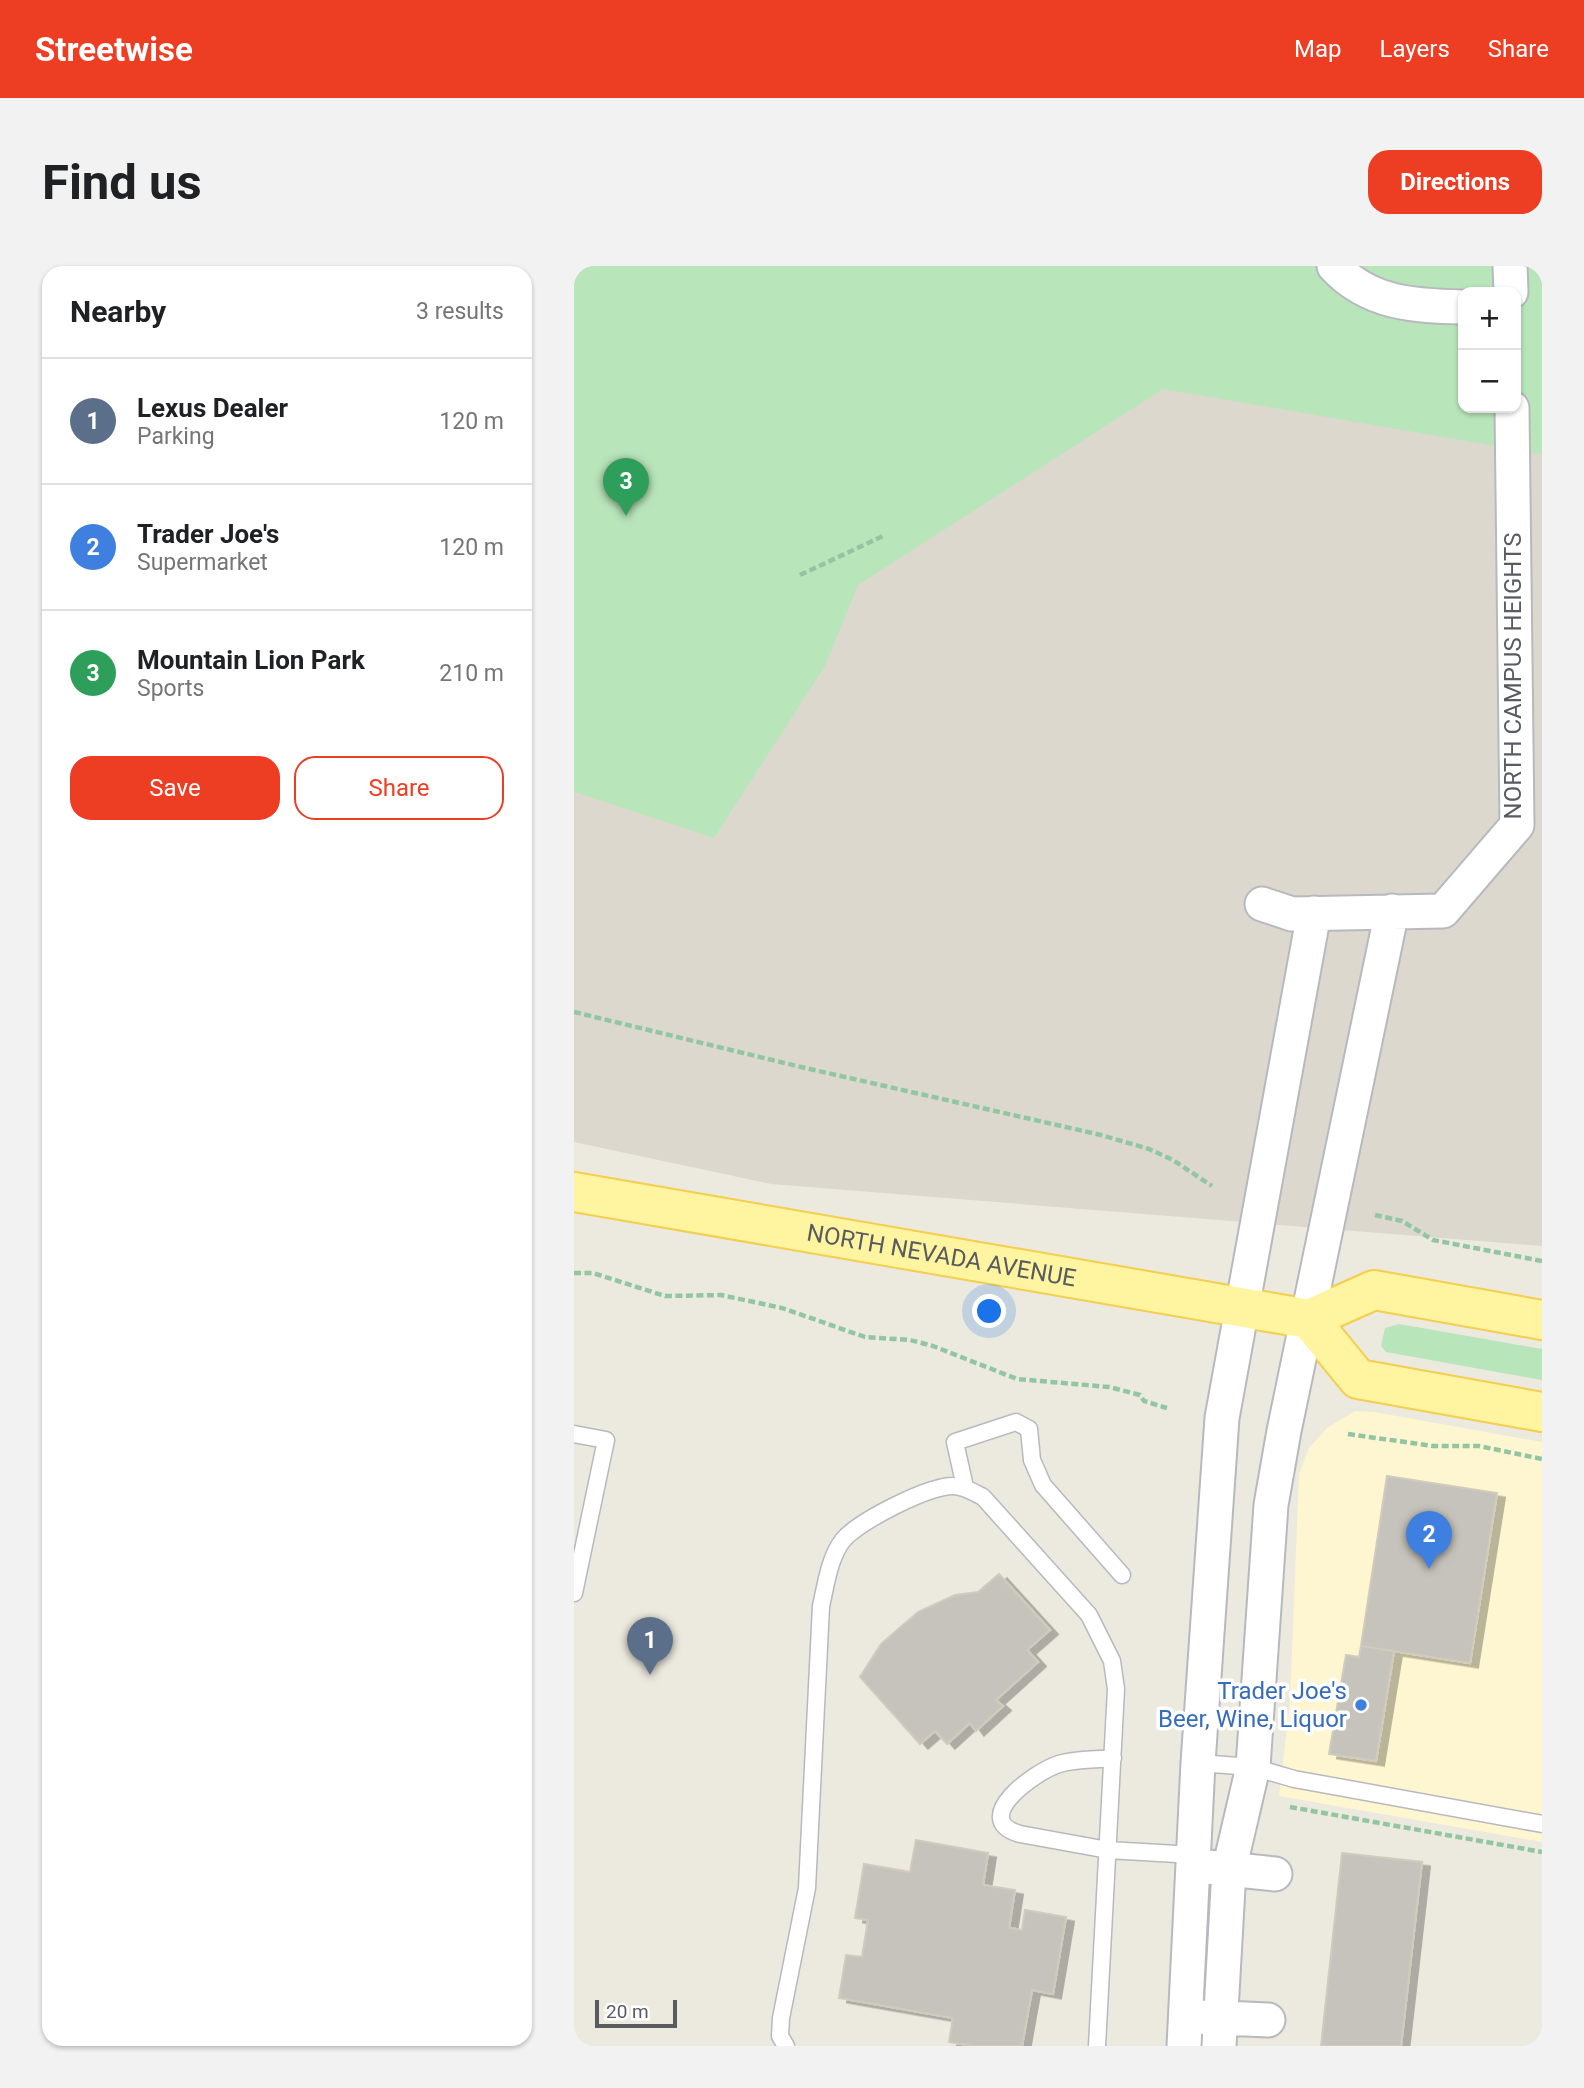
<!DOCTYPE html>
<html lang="en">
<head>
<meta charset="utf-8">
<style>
  :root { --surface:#fff; --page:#f2f2f2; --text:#202124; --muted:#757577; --line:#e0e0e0; --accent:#ed3d23 }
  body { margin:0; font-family:Roboto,sans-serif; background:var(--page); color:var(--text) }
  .controls { position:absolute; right:21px; top:21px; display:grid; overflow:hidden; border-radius:14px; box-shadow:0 2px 5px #0004 }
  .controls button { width:63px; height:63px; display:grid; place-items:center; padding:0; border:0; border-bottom:2px solid var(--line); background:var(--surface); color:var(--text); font:35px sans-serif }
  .scale { position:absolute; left:21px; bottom:18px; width:82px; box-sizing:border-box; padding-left:7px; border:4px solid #585b60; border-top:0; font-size:19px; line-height:24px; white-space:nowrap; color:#585b60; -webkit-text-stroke:5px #fff; paint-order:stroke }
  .you { position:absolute; left:416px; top:1046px; width:24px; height:24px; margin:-18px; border:5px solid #fff; border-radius:50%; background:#1a73e8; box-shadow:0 0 0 10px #1a73e833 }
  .badge { display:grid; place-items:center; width:46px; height:46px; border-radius:50%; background:var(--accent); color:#fff; font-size:23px; font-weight:700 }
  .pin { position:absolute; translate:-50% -58px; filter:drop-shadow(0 2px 4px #0008) }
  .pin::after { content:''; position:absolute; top:37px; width:24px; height:21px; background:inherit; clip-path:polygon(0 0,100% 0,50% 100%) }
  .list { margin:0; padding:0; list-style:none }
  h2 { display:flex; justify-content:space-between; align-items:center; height:91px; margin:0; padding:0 28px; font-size:30px }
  h2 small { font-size:23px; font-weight:400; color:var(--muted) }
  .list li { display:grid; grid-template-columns:46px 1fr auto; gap:21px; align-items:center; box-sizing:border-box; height:126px; padding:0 28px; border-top:2px solid var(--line) }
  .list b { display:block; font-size:26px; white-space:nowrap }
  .list p { margin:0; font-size:23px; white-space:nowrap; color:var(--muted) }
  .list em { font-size:23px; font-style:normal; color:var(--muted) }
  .actions { display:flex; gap:14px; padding:21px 28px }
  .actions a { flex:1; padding:16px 0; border:2px solid var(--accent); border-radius:21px; text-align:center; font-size:24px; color:var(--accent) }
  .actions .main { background:var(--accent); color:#fff }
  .map { position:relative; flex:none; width:968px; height:1780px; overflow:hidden; border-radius:21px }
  header { display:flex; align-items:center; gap:42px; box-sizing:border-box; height:98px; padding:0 35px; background:var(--accent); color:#fff }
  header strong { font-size:33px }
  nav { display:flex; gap:38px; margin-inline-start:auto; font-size:24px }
  .intro { display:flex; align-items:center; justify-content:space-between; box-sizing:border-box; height:168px; padding:0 42px }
  h1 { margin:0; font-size:49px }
  .button { padding:18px 32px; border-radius:21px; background:var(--accent); color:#fff; font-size:24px; font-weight:700 }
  main { display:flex; gap:42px; padding:0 42px }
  aside { flex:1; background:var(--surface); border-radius:21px; box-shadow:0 2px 5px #0004 }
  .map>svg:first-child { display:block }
</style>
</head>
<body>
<header>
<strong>Streetwise</strong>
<nav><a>Map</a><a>Layers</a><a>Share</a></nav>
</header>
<div class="intro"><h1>Find us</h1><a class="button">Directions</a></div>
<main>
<aside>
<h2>Nearby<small>3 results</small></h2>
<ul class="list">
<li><span class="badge" style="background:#5c6f8a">1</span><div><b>Lexus Dealer</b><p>Parking</p></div><em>120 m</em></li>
<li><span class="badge" style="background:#3f7fe0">2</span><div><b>Trader Joe's</b><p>Supermarket</p></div><em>120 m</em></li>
<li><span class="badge" style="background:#2e9e5b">3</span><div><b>Mountain Lion Park</b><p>Sports</p></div><em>210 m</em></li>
</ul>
<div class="actions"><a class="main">Save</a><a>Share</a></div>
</aside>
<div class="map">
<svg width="968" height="1780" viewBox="0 0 968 1780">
  <defs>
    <filter id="shadow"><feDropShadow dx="8" dy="4.5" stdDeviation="0" flood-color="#0004"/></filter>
  </defs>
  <rect width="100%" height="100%" fill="#ece9de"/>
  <!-- commercial -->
  <path fill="#fef6d0" d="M 781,1145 L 800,1146 L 968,1176 L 968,1576 L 705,1530 L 716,1436 L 725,1208 L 735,1182 L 753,1162 Z"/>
  <!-- education -->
  <path fill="#dcd8cd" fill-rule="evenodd" d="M 0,0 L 968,0 L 968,980 L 197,918 L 0,876 ZM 889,26 L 942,26 L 942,142 L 889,142 Z"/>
  <!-- green -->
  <path fill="#b9e5bb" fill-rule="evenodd" d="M 0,0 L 968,0 L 968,188 L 589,123 L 284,319 L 251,400 L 140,572 L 0,526 ZM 889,26 L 942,26 L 942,142 L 889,142 Z
    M 825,1058 L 968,1083 L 968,1114 L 812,1086 L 807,1080 L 811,1062 Z"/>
  <!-- building -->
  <path fill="#c6c3bc" stroke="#d0cbbd" stroke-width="2" filter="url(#shadow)" d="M 813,1210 L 923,1227 L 896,1397 L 787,1380 Z
    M 425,1308 L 476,1364 L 453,1384 L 464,1396 L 422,1434 L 429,1440 L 402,1465 L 396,1457 L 373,1478 L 361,1465 L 346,1478 L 286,1411 L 307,1378 L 344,1346 L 381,1329 L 404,1326 Z
    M 787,1380 L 820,1385 L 802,1495 L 755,1488 L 772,1389 L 785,1391 Z
    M 342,1574 L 414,1587 L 409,1619 L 441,1624 L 435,1662 L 448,1664 L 451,1644 L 492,1651 L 479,1728 L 458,1724 L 448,1780 L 399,1780 L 375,1776 L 379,1752 L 265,1732 L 272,1689 L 288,1691 L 294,1654 L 281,1652 L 290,1598 L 336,1606 Z
    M 768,1587 L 848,1596 L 827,1780 L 747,1780 Z"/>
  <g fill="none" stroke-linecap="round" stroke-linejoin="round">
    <!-- lane casing -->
    <g stroke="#b7b9be" stroke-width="19">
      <path id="lane" d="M 0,1168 L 32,1174 L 0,1327
        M 391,1221 L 381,1176 L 442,1156 L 455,1163 L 458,1194 L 469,1219 L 548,1309
        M 539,1492 C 521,1494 501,1493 485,1498 C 462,1505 394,1553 446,1568 L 534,1584 L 620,1589
        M 624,1497 L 679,1501 L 720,1513 L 968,1558
        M 212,1780 L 206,1770 L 207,1752 L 233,1622 L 247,1340 C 252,1319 255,1292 269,1274 C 285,1255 354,1220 379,1220 C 390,1220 399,1226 409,1231 L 515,1349 L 538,1395 L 542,1423 L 523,1780"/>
    </g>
    <!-- street casing -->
    <g stroke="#b7b9be" stroke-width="37">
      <path id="street" d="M 760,0 C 795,38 841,40 889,41
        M 936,0 L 937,26
        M 688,638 L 718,648 L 869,645 L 943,559 L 938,142
        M 634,1601 L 701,1608
        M 627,1751 L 694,1754
        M 610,1780 L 624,1497 L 648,1152 L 740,647
        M 645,1780 L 655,1604 L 679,1501 L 697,1239 L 710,1165 L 818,645"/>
    </g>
    <!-- primary casing -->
    <g stroke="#f4ce4f" stroke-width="42">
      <g id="primary">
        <path id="s1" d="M 0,926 L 735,1053 L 800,1024 L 968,1054"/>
        <path d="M 735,1053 L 784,1113 L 968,1146"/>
      </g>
    </g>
    <!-- path -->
    <path stroke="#92c6a3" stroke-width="4.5" stroke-dasharray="7 3.5" stroke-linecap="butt" d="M 226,309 L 309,270
      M 0,746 L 227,801 L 527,869 L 575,883 L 599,894 L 638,920
      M 801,949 L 828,955 L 859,974 L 968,995
      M 0,1007 L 19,1007 L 91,1030 L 147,1029 L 208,1042 L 291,1071 L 336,1074 L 359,1080 L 443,1113 L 535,1121 L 566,1129 L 570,1135 L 593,1142
      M 774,1168 L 859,1180 L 905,1180 L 968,1193
      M 716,1541 L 968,1586"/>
    <!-- lane -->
    <use href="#lane" stroke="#fff" stroke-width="16"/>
    <!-- street -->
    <use href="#street" stroke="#fff" stroke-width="33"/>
    <!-- primary -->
    <use href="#primary" stroke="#fff4a0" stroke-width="38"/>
  </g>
  <!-- markers -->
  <circle fill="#3f7fe0" stroke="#fff" stroke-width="2.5" cx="787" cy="1439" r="7"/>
  <g text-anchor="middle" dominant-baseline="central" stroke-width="7" stroke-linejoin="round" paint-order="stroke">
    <!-- street labels -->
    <g font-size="24" fill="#585b60" stroke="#fff">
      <text transform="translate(939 410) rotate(-90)">NORTH CAMPUS HEIGHTS</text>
      <text stroke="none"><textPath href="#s1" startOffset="373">NORTH NEVADA AVENUE</textPath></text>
    </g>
    <!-- shop labels -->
    <g font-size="24" fill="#366cbe" stroke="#fff" text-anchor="end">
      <text x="773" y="1425">Trader Joe's<tspan x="773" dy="28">Beer, Wine, Liquor</tspan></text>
    </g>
  </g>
</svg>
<div class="controls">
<button>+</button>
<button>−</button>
</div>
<div class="scale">20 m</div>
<div class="you"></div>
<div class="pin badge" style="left:76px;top:1409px;background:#5c6f8a">1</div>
<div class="pin badge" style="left:855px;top:1303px;background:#3f7fe0">2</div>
<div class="pin badge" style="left:52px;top:250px;background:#2e9e5b">3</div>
</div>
</main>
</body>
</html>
